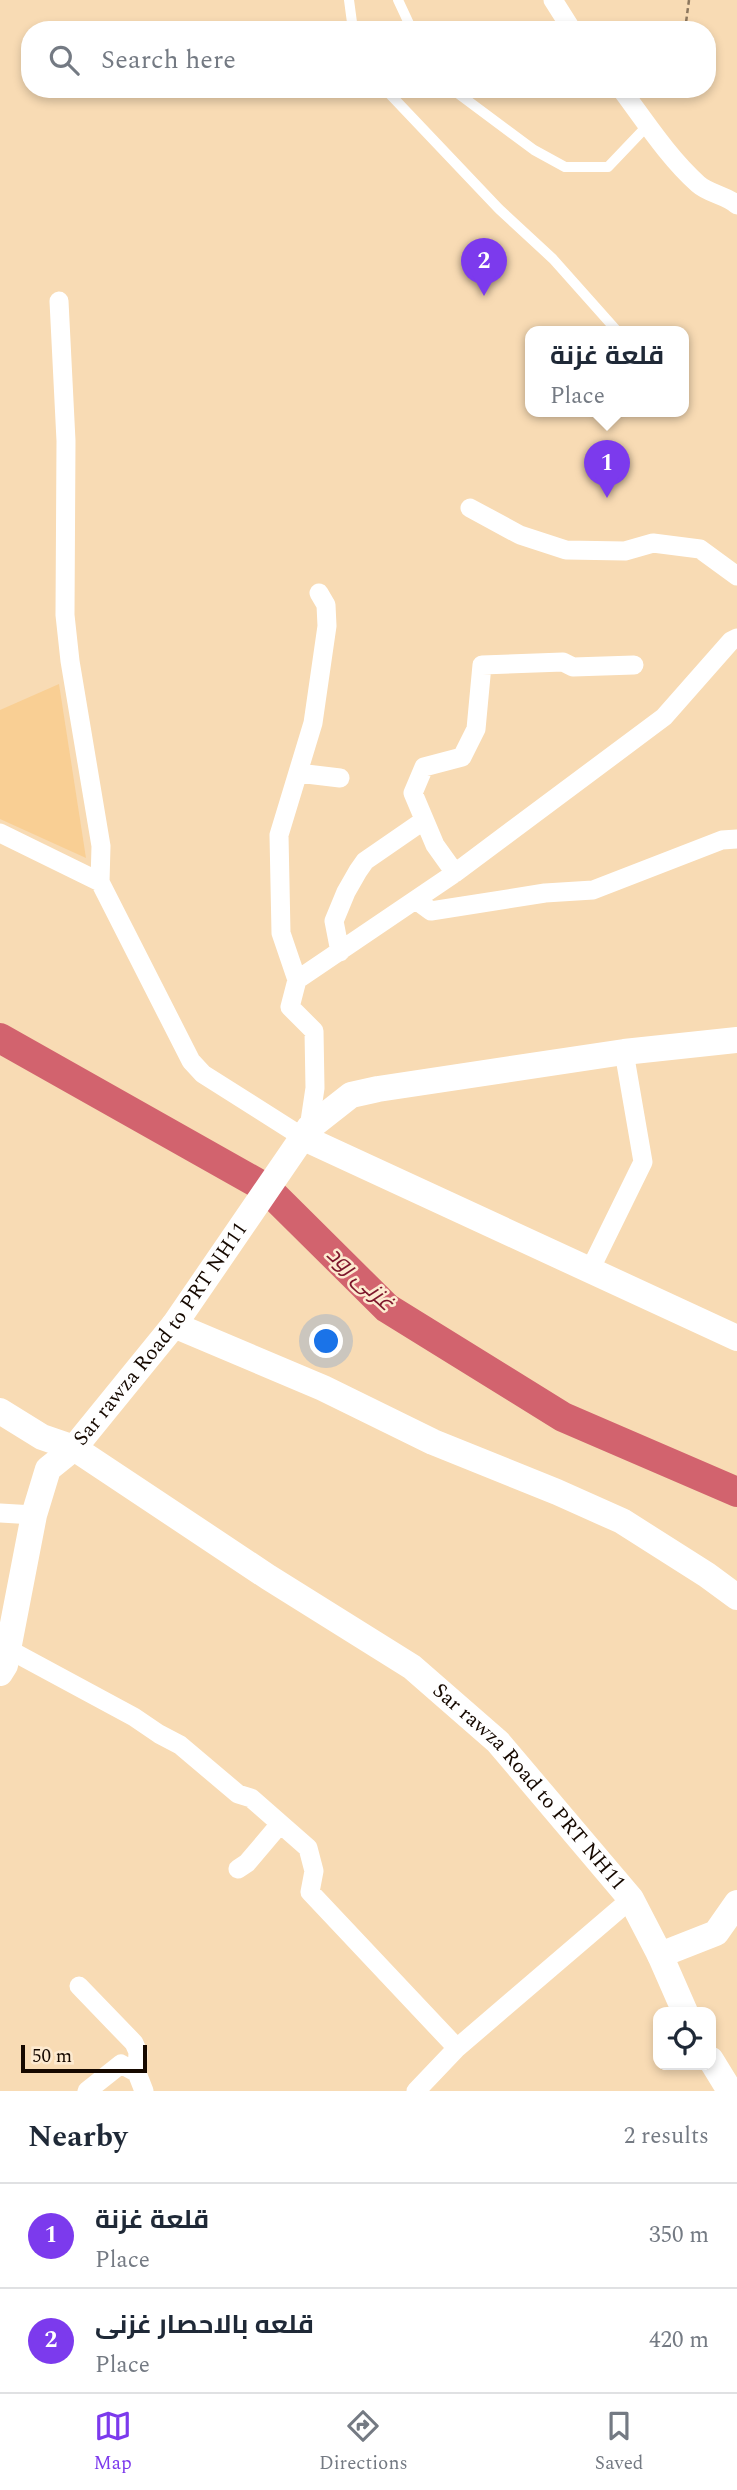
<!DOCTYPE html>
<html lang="en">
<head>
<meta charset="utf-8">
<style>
  :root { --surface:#fff; --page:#f2f2f3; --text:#1f2937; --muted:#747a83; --line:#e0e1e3; --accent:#7c3aed }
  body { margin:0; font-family:Spectral,Cairo,serif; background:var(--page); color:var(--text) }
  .controls { position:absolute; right:21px; bottom:21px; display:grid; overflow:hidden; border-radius:14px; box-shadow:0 4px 10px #0003 }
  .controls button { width:63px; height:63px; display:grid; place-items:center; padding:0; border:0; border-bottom:2px solid var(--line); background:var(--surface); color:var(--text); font:35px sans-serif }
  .scale { position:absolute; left:21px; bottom:18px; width:126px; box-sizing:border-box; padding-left:7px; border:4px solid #160900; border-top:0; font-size:19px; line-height:24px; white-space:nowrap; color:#160900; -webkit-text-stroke:5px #fdead0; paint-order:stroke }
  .you { position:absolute; left:327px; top:1342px; width:24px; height:24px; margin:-18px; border:5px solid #fff; border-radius:50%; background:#1a73e8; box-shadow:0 0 0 10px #1a73e833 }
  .badge { display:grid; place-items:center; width:46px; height:46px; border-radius:50%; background:var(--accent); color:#fff; font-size:23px; font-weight:700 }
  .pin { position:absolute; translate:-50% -58px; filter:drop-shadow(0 2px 4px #0008) }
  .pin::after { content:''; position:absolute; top:37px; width:24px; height:21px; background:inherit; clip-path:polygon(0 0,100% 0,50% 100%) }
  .popup { position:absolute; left:525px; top:326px; width:164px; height:91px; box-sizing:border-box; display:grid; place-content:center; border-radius:14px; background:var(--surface); filter:drop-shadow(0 2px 5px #0005); font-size:23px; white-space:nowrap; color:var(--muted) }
  .popup b { font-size:26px; color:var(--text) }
  .popup::after { content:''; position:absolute; left:50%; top:100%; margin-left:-14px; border:14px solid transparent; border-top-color:var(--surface) }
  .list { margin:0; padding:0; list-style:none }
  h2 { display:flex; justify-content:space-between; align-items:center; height:91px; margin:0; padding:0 28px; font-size:30px }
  h2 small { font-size:23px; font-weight:400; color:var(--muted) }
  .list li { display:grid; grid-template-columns:46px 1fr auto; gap:21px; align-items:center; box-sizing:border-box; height:105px; padding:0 28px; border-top:2px solid var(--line) }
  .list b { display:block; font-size:26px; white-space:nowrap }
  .list p { margin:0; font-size:23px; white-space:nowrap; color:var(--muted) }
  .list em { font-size:23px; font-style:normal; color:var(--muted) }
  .icon { flex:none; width:38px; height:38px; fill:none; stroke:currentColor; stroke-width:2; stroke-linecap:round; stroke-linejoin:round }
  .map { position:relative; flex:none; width:737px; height:2091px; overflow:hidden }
  .search { position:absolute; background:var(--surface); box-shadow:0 4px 10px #0003; left:21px; right:21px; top:21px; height:77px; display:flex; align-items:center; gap:18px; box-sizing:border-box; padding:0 24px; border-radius:28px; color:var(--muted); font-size:26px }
  .sheet { height:301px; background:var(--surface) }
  nav { display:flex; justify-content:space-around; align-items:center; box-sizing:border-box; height:98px; border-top:2px solid var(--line); background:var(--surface); font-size:19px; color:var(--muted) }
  nav a { display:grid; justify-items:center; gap:4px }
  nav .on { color:var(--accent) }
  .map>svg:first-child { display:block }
</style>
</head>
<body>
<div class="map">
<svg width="737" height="2091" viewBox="0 0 737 2091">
  <rect width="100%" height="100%" fill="#f8dbb4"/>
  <!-- built -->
  <path fill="#f9cf94" d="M 59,684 L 86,858 L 0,819 L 0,710 Z"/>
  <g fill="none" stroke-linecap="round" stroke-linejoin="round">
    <!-- river -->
    <path stroke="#d2636e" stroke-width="30" d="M 0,1038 L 266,1188 L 387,1308 L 563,1417 L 737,1492"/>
    <!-- path -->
    <path stroke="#8c775e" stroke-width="2.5" stroke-dasharray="5 3.5" stroke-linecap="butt" d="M 685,30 L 689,0"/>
    <!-- lane -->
    <path stroke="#fff" stroke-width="10" d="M 349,0 L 353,30
      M 398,0 L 412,30
      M 385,89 L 499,209 L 553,259 L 618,332
      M 452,89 L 534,150 L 565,167 L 608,167 L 648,125"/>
    <!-- street -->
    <path stroke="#fff" stroke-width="19" d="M 553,0 L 572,30
      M 621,89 C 645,121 668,157 698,184 C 709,194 726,195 737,205
      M 59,301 L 66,441 L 65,615 L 70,661 L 101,846 L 100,882 L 191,1061 L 203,1074 L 304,1138
      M 470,508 L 520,535 L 566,550 L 625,551 L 653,543 L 700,549 L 737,576
      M 298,773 L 340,778
      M 0,833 L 100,882
      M 455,873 L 435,845 L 413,793 L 424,767 L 462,757 L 476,729 L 482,665 L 563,662 L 573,667 L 634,665
      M 416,900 L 431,911 L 545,893 L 593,890 L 722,840 L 737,839
      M 340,952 L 334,921 L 346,892 L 358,871 L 365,861 L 423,821
      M 297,980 L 455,873 L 664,717 L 731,641 L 737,638
      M 309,1128 L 315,1088 L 314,1031 L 290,1007 L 297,980 L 281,933 L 279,835 L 313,723 L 327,626 L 326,605 L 319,593
      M 590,1270 L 643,1162 L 624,1052
      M 0,1513 L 34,1515
      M 8,1649 L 134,1717 L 159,1734 L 180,1745 L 238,1794 L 251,1798 L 308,1848 L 314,1871 L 310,1892 L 457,2048
      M 238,1869 L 247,1863 L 280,1824
      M 79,1986 L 134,2043 L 138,2052 L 137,2073
      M 87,2091 L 121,2064 L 137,2073 L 144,2091
      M 416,2091 L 457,2048 L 631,1899"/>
    <!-- secondary -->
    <g stroke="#fff" stroke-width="26">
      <path d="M 304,1138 L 737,1338"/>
      <path d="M 174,1325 L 323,1388 L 433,1442 L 557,1492 L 622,1521 L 707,1575 L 737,1597"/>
      <path id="s1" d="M 0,1411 L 42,1437 L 74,1448 L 268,1577 L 412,1667 L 498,1742 L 631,1899 L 660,1955 L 685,2012"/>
      <path id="s2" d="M 0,1673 L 5,1665 L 34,1515 L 48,1469 L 74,1448 L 174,1325 L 309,1128 L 351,1095 L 378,1089 L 624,1052 L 737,1040"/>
      <path d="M 660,1955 L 716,1933 L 737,1903"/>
      <path d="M 711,2060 L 730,2091"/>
    </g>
  </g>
  <g text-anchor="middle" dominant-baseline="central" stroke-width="5" stroke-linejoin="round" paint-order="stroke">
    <!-- street labels -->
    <g font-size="21" fill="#160900" stroke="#fdead0">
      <text stroke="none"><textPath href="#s2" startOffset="387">Sar rawza Road to PRT NH11</textPath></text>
      <text stroke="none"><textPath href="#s1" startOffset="654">Sar rawza Road to PRT NH11</textPath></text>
    </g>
    <!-- water labels -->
    <g font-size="23" font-style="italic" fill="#7d162b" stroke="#fdead0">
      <text transform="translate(360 1279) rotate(43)">غزنی رود</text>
    </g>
  </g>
</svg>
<div class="controls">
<button><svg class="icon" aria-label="locate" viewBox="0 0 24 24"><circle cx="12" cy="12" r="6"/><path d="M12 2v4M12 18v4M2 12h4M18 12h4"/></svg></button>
</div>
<div class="scale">50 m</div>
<div class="you"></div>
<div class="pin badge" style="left:607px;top:498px">1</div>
<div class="popup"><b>قلعة غزنة</b>Place</div>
<div class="pin badge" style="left:484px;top:296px">2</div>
<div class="search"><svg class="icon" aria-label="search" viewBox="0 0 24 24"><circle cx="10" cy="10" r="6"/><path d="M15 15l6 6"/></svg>Search here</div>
</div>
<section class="sheet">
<h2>Nearby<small>2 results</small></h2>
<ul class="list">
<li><span class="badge">1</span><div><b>قلعة غزنة</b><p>Place</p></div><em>350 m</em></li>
<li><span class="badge">2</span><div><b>قلعه بالاحصار غزنی</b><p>Place</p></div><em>420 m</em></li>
</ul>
</section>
<nav>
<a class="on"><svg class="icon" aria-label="map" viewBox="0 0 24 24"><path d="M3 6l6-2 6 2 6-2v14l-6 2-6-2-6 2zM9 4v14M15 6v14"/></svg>Map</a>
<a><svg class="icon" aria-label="directions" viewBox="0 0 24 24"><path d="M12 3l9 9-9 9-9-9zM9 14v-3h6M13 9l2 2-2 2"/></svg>Directions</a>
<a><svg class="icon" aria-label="saved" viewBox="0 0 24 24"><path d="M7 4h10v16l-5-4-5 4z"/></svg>Saved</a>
</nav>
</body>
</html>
